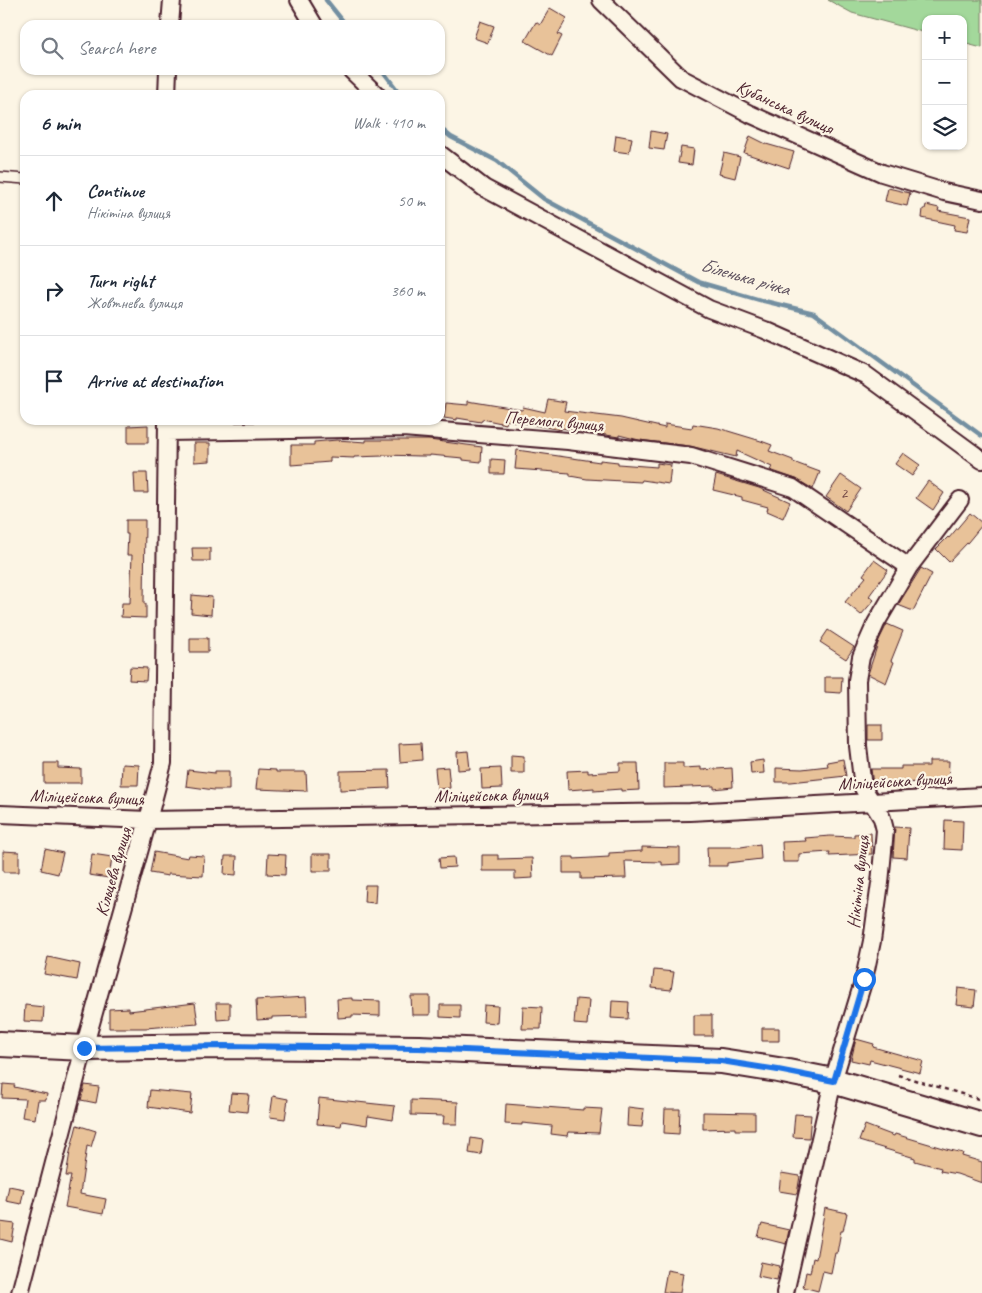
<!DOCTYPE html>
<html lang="en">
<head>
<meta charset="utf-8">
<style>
  :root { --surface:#fff; --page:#f2f2f3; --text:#1f2937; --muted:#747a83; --line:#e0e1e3 }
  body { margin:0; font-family:Caveat,sans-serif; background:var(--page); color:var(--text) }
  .controls { position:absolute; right:15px; top:15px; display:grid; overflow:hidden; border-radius:10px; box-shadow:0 1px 4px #0004 }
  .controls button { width:45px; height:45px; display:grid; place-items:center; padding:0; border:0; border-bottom:1px solid var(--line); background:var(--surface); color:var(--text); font:25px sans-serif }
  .stop { position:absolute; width:15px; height:15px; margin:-11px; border:4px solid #1a73e8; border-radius:50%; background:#fff }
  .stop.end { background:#1a73e8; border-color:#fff; box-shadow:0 1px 5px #0008 }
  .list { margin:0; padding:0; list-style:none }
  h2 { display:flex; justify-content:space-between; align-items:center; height:65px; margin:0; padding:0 20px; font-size:21px }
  h2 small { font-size:16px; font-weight:400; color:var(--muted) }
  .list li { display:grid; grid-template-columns:32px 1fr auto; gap:15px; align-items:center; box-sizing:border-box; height:90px; padding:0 20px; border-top:1px solid var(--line) }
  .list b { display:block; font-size:19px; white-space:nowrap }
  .list p { margin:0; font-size:16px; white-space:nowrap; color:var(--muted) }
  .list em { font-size:16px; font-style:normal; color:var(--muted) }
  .icon { flex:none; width:28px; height:28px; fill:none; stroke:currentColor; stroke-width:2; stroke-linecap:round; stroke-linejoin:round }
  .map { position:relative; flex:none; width:982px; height:1293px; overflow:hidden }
  .search { position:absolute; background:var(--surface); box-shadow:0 1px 4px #0004; left:20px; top:20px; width:425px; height:55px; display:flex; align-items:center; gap:12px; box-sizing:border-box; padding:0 18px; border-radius:15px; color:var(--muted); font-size:19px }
  .panel { position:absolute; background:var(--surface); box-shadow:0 1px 4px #0004; left:20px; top:90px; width:425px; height:335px; border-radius:15px }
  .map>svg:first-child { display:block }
</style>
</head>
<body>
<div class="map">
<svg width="982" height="1293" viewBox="0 0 982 1293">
  <rect width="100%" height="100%" fill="#fcf5e5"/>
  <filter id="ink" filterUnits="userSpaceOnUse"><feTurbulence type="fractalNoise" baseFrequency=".02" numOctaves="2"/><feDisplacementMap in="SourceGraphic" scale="10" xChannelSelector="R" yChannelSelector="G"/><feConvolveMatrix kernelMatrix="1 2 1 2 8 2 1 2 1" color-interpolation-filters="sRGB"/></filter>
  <g filter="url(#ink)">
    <!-- green -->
    <path fill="#a3d89b" stroke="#767c63" d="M 828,0 L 982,0 L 982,48 L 963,43 L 963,19 L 926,19 L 926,33 L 852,13 Z"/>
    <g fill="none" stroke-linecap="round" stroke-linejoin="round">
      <!-- stream -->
      <path stroke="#738fa1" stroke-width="4.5" d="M 326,0 L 346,25
        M 382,70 L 401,95
        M 440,128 L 451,137 L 497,161 L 544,199 L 698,282 L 760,300 L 814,313 L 982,436"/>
    </g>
    <!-- building -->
    <path fill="#e8c299" stroke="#4a1f2b" d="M 550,8 L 567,18 L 558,34 L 562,36 L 552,56 L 525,41 L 536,22 L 540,25 Z
      M 480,21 L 494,26 L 488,43 L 474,38 Z
      M 651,131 L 667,134 L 664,150 L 649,148 Z
      M 616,135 L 632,138 L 629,153 L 614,151 Z
      M 750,136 L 766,144 L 794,152 L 789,168 L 744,153 Z
      M 681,147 L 694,149 L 692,165 L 678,163 Z
      M 724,153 L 740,157 L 735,178 L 719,174 Z
      M 888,188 L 910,193 L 907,206 L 885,201 Z
      M 926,205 L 939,208 L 938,211 L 970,217 L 967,232 L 954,230 L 955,225 L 922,218 L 923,209 L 925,209 Z
      M 548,399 L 566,402 L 564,411 L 621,418 L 665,428 L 665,424 L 692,428 L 693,424 L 718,428 L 761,441 L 772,445 L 769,451 L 793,460 L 793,462 L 820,472 L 813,489 L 796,479 L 770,470 L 772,467 L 737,451 L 736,457 L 690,446 L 639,440 L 619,435 L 619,437 L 561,428 L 561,430 L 507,420 L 506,424 L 482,419 L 481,422 L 457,418 L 457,420 L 444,418 L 446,403 L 468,405 L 468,401 L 522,410 L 523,407 L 545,412 Z
      M 148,425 L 148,443 L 128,443 L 128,426 Z
      M 337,440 L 366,442 L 366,440 L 429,440 L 482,447 L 481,462 L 463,460 L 463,458 L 430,455 L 430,456 L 421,456 L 383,455 L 383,456 L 354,457 L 354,458 L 330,457 L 330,462 L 291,465 L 291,445 L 314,445 L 314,442 Z
      M 194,443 L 210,443 L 210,461 L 194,462 Z
      M 517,450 L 600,462 L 600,460 L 618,462 L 618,464 L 657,467 L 657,463 L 671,465 L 669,484 L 642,480 L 641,482 L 587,479 L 570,476 L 570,473 L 515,469 Z
      M 903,453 L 920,465 L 912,476 L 895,464 Z
      M 491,459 L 505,460 L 504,474 L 491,474 Z
      M 134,473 L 147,473 L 148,493 L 135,493 Z
      M 716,475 L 759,488 L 790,502 L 783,518 L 767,511 L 768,507 L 742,500 L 742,497 L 713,490 Z
      M 841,475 L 861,489 L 846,511 L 826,497 Z
      M 928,481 L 944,493 L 933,510 L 916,498 Z
      M 970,513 L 982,523 L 982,525 L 968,542 L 949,562 L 936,549 L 948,537 L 949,538 Z
      M 126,520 L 145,520 L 144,604 L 146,604 L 146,618 L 121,617 L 122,603 L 130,603 L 132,555 L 127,555 L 128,534 L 126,534 Z
      M 192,548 L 210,548 L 210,561 L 193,561 Z
      M 874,560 L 888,570 L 869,596 L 874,600 L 861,615 L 845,602 L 866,577 L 863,575 Z
      M 921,568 L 932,574 L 913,611 L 898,605 Z
      M 192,595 L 212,597 L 211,615 L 191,613 Z
      M 887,624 L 903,631 L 891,661 L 894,662 L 886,683 L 868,674 L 879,640 Z
      M 828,630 L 854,647 L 846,659 L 820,642 Z
      M 190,638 L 208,638 L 208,652 L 190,652 Z
      M 130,667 L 147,668 L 146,681 L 129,680 Z
      M 825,677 L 842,677 L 841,693 L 825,692 Z
      M 868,725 L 882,725 L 882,740 L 868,740 Z
      M 421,743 L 422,760 L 400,762 L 399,744 Z
      M 468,751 L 470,769 L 458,770 L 457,752 Z
      M 511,755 L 524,756 L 524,773 L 511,773 Z
      M 843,759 L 846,776 L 791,782 L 776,782 L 776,768 L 802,769 L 828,766 L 827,762 Z
      M 763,760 L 764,773 L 751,774 L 750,762 Z
      M 929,761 L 949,761 L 948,784 L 929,784 L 929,782 L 888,783 L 888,786 L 874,786 L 873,785 L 871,769 L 901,769 L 901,766 L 929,766 Z
      M 44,763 L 58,763 L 58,768 L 81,769 L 81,783 L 44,783 Z
      M 620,763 L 638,763 L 639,790 L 621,791 L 621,789 L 594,791 L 594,788 L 568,790 L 567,771 L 588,770 L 588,773 L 620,771 Z
      M 664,763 L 683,763 L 683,768 L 701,767 L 701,770 L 732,768 L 733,787 L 714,789 L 714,786 L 664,788 Z
      M 122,764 L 139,765 L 138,785 L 121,785 Z
      M 448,767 L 450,788 L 437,789 L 435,768 Z
      M 501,768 L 502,788 L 482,789 L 481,769 Z
      M 258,769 L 276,770 L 276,772 L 306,772 L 307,791 L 256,789 Z
      M 188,770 L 215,773 L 215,771 L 229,771 L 229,790 L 214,790 L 186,786 Z
      M 389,770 L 390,788 L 340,790 L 340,771 Z
      M 945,820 L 963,821 L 962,850 L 944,849 Z
      M 895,827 L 909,828 L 907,858 L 893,857 Z
      M 871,833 L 872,854 L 829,856 L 830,852 L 799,854 L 799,862 L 783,862 L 782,842 L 806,841 L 805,838 L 830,836 L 854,837 L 854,834 Z
      M 760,844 L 761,859 L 727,863 L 727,866 L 708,866 L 707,847 L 741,847 Z
      M 642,847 L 680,848 L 680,864 L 662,865 L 662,862 L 625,861 L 626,878 L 581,879 L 581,873 L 563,873 L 563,857 L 574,857 L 574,859 L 609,857 L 609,853 L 642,851 Z
      M 45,849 L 63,853 L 58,874 L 41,870 Z
      M 3,851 L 19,852 L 19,872 L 3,872 Z
      M 154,852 L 188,858 L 189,855 L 204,856 L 203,876 L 168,874 L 168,876 L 150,873 Z
      M 92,854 L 112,857 L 109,878 L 89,875 Z
      M 268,854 L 286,855 L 285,875 L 267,874 Z
      M 312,854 L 331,854 L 331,871 L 312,871 Z
      M 482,855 L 498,855 L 498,859 L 532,858 L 533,878 L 515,879 L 515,871 L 482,871 Z
      M 225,856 L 237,856 L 236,875 L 224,874 Z
      M 454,857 L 455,867 L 440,868 L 439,858 Z
      M 365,885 L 376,885 L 375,903 L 364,902 Z
      M 48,957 L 80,964 L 77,980 L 44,974 Z
      M 654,970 L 674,972 L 671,990 L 652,988 Z
      M 958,988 L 976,990 L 974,1007 L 956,1005 Z
      M 411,996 L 430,996 L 430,1015 L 412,1015 Z
      M 306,997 L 307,1016 L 272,1017 L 272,1019 L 257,1020 L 256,1000 Z
      M 352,998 L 352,1000 L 380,1001 L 380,1016 L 352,1015 L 352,1017 L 338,1018 L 337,999 Z
      M 576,999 L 589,1000 L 587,1025 L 574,1024 Z
      M 612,1001 L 629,1002 L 628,1019 L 611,1018 Z
      M 195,1003 L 198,1024 L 145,1028 L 109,1028 L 109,1009 L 129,1008 L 129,1011 Z
      M 216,1003 L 230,1003 L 230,1019 L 217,1020 Z
      M 25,1005 L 44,1007 L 43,1022 L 24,1021 Z
      M 440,1005 L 460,1005 L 460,1018 L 440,1017 Z
      M 484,1005 L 498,1006 L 497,1023 L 483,1022 Z
      M 523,1006 L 542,1007 L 541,1029 L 522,1029 Z
      M 694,1015 L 712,1015 L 712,1036 L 694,1036 Z
      M 762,1028 L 779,1028 L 779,1041 L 762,1041 Z
      M 856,1039 L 874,1044 L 873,1047 L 923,1061 L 920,1073 L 870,1060 L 869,1064 L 851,1060 Z
      M 3,1084 L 15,1085 L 14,1087 L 47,1094 L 46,1100 L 38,1100 L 35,1119 L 22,1117 L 25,1099 L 2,1098 Z
      M 85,1085 L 99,1087 L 96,1103 L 81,1100 Z
      M 150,1090 L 192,1094 L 190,1113 L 148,1107 Z
      M 231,1093 L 249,1094 L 247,1112 L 229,1110 Z
      M 273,1096 L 288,1099 L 285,1119 L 270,1117 Z
      M 319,1098 L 395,1106 L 393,1120 L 368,1116 L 367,1125 L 342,1121 L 341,1126 L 317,1124 Z
      M 411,1100 L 458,1102 L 457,1124 L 443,1124 L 444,1116 L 411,1115 Z
      M 506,1104 L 583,1110 L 583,1108 L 602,1109 L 599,1133 L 568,1132 L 567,1136 L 551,1134 L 552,1126 L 522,1123 L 522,1125 L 505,1124 Z
      M 628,1107 L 644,1109 L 642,1127 L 627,1126 Z
      M 665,1109 L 680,1109 L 679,1134 L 664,1133 Z
      M 703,1112 L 755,1113 L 755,1130 L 735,1130 L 735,1128 L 703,1129 Z
      M 795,1114 L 811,1115 L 809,1138 L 793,1137 Z
      M 77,1125 L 96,1131 L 91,1147 L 87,1146 L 80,1194 L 106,1199 L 103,1214 L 65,1207 L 71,1176 L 66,1176 L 70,1152 Z
      M 865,1125 L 894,1136 L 895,1134 L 946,1149 L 963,1153 L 962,1156 L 982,1162 L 982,1183 L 957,1174 L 940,1171 L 941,1168 L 915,1161 L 915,1158 L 859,1141 Z
      M 471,1138 L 483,1140 L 481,1155 L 469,1153 Z
      M 781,1173 L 800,1176 L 797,1194 L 779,1191 Z
      M 9,1186 L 24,1189 L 21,1204 L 6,1201 Z
      M 825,1208 L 847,1213 L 843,1231 L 841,1231 L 837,1253 L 835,1253 L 831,1273 L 823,1271 L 818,1291 L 803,1287 L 806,1272 L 810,1273 L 813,1258 L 816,1259 Z
      M 0,1222 L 15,1224 L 12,1242 L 0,1239 Z
      M 762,1224 L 789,1230 L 786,1244 L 758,1237 Z
      M 761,1262 L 780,1266 L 777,1280 L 758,1276 Z
      M 667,1270 L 683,1273 L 680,1293 L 663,1292 Z"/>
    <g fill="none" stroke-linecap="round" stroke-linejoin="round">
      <!-- lane casing -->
      <g stroke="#4a1f2b" stroke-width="12">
        <path id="lane" d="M 0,177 L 25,179"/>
      </g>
      <!-- street casing -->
      <g stroke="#4a1f2b" stroke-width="20">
        <path id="street" d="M 299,0 L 314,25
          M 601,0 L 681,78 L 750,114 L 882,173 L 944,192 L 982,200
          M 170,25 L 172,0
          M 351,70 L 377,95
          M 167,95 L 168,70
          M 440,154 L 484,188 L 709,309 L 765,330 L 866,375 L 982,460
          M 167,432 L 403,428 L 568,441 L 691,456 L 793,488 L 909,567
          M 0,814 L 148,820 L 690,812 L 982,796
          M 20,1293 L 84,1048 L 148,820 L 163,763 L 167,420
          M 785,1293 L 833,1081 L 864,979 L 872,941 L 880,883 L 885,830 L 882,818 L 863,788 L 858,746 L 857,680 L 861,657 L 876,623 L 909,567 L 960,500"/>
      </g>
      <!-- secondary casing -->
      <g stroke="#4a1f2b" stroke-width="28">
        <path id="secondary" d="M 0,1044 L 84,1048 L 223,1046 L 419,1048 L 721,1061 L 778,1070 L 833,1081 L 982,1125"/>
      </g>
      <!-- path -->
      <path stroke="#4a1f2b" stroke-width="2.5" stroke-dasharray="4 4" stroke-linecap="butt" d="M 898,1075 L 982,1100"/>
      <!-- lane -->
      <use href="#lane" stroke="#fcf5e5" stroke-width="9"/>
      <!-- street -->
      <use href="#street" stroke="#fcf5e5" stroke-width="16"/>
      <!-- secondary -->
      <use href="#secondary" stroke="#fcf5e5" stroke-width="24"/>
    </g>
  </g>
  <g fill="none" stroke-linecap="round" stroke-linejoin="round" filter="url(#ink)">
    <!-- route -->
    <path stroke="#1a73e8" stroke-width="6" d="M 84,1048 L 223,1046 L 419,1048 L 721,1061 L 778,1070 L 834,1081 L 864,979"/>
  </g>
  <g text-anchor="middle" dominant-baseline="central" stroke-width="4.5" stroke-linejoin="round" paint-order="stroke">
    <!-- number labels -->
    <g font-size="15" fill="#724846">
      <text x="844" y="493">2</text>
    </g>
    <!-- street labels -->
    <g font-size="18" fill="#4a1f2b" stroke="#fcf5e5">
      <text transform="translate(785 107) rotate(25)">Кубанська вулиця</text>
      <text transform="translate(554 421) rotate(5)">Перемоги вулиця</text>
      <text transform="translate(895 781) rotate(-3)">Міліцейська вулиця</text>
      <text transform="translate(491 795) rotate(-1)">Міліцейська вулиця</text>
      <text transform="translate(87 797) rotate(2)">Міліцейська вулиця</text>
      <text transform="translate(113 872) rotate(-74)">Кільцева вулиця</text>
      <text transform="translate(858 882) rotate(-84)">Нікітіна вулиця</text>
    </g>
    <!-- water labels -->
    <g font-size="19" font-style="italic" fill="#5b4e5c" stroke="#fcf5e5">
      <text transform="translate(745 277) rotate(16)">Біленька річка</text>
    </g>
  </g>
</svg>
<div class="controls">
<button>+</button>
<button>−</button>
<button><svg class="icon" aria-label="layers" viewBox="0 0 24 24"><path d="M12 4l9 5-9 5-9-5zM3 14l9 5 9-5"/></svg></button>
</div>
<div class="stop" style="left:864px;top:979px"></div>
<div class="stop end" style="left:84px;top:1048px"></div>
<div class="search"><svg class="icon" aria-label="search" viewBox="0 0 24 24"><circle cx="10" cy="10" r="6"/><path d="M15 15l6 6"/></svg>Search here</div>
<section class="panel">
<h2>6 min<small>Walk · 410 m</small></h2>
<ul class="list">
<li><svg class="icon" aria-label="ahead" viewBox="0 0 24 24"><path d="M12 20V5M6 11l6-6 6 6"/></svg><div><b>Continue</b><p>Нікітіна вулиця</p></div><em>50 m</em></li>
<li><svg class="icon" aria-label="right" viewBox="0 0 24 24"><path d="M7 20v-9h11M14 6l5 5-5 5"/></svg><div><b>Turn right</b><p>Жовтнева вулиця</p></div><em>360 m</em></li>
<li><svg class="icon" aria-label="arrive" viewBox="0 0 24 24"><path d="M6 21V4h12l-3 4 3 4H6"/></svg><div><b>Arrive at destination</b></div></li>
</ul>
</section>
</div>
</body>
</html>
